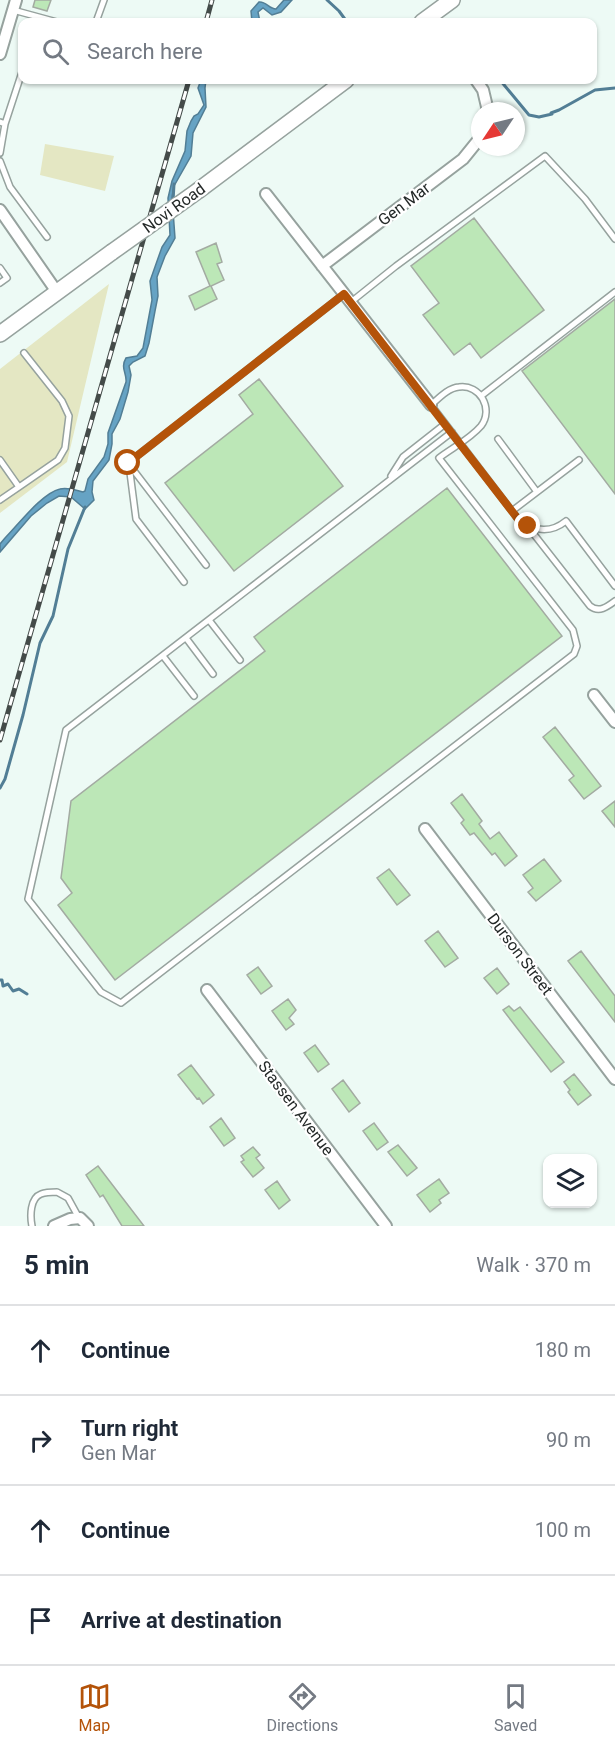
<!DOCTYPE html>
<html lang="en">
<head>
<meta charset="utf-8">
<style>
  :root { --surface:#fff; --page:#f2f2f3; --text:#1f2937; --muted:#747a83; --line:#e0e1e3; --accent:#b45309 }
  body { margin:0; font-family:Roboto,sans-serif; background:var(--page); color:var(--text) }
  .controls { position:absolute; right:18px; bottom:18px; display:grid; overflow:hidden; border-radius:12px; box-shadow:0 2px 4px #0004 }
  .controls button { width:54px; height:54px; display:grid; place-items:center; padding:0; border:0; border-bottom:2px solid var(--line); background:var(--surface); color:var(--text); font:30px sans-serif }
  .compass { position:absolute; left:471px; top:102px; width:54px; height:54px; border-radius:50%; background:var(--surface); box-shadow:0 2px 4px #0004; rotate:235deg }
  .stop { position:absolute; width:18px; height:18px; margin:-14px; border:4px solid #b45309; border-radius:50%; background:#fff }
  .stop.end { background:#b45309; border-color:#fff; box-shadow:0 2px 6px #0008 }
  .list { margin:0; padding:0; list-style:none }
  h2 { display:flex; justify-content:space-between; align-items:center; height:78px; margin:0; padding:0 24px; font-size:26px }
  h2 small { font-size:20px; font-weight:400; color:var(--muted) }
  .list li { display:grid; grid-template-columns:39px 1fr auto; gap:18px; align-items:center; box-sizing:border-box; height:90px; padding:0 24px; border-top:2px solid var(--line) }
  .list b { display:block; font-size:22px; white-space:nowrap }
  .list p { margin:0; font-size:20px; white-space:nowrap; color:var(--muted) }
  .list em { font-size:20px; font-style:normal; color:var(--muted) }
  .icon { flex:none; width:33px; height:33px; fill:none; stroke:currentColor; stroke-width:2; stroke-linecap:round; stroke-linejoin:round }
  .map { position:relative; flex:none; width:615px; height:1226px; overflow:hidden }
  .search { position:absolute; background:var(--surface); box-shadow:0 2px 4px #0004; left:18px; right:18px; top:18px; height:66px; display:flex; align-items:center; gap:15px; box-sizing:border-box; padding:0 21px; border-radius:12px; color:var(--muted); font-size:22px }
  .sheet { height:438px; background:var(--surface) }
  nav { display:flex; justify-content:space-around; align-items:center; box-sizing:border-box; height:84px; border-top:2px solid var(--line); background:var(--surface); font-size:16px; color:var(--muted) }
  nav a { display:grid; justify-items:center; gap:3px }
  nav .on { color:var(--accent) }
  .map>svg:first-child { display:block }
</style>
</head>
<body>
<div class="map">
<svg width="615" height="1226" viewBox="0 0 615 1226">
  <rect width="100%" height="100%" fill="#edfaf5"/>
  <!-- green -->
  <path fill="#e4e7c3" d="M 45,144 L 114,156 L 105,191 L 40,175 Z
    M 109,284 L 67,462 L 0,513 L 0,369 Z"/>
  <!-- water -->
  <path fill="#66a3c4" stroke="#527e95" stroke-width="1.5" d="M 284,0 L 292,0 L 281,12 L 272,15 L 263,8 L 258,12 L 260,22 L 252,22 L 251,11 L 259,2 C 266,1 269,9 276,9 Z
    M 201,80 L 206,80 L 205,88 L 206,107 L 193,133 L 191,156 L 174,186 L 172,197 L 175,238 L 165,256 L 157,277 L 158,296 L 155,311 L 149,343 L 145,356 L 133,362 L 129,366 L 131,375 L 128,392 L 120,419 L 112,434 L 112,444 L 109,460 L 93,481 L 92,492 L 94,500 L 85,509 L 71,497 L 59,496 L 47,503 L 31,516 L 0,552 L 0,544 L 5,538 C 18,525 42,493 60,489 C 68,487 75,490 83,492 L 85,491 L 88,479 L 104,457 L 108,444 L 108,433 L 126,382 C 127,373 120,368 126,358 L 137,356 L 143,348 L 152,300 L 150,281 L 162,247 L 170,235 L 168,198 L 172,181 L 185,151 L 187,131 L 191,121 L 194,116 L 198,114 L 204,105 L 198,88 Z"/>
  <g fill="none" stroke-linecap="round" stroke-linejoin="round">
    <!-- stream -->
    <path stroke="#527e95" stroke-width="3" d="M 327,0 L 339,11 L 347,22
      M 500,80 L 529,115 L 539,117 L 552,114 L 551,113 L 559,110 L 595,90 L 615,88
      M 173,202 L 174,184
      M 0,788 L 5,779 L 23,715 L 40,643 L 53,616 L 68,549 L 85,507
      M 0,980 L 2,980 L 3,986 L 8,984 L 13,991 L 19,989 L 27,994"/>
  </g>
  <!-- building -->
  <path fill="#bce7b7" stroke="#a3aba2" stroke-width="1.5" d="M 35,0 L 51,0 L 47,11 L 33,7 Z
    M 474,218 L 544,310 L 481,358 L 470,343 L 454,355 L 423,315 L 439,303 L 411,266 Z
    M 216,243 L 222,262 L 217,264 L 224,280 L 211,286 L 217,299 L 195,310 L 189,296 L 210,286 L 196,252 Z
    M 615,299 L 615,494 L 522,371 Z
    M 259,379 L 343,486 L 234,571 L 165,483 L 253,414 L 239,395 Z
    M 447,488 L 562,636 L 115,980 L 58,905 L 72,893 L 61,878 L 71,801 L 265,651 L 254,637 Z
    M 555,727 L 601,786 L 584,799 L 569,780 L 574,776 L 543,737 Z
    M 462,794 L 482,821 L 479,824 L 490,839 L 499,832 L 517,856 L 505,866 L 495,853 L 492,855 L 474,833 L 470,835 L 461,823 L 464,820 L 451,803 Z
    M 615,801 L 615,827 L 602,811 Z
    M 544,859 L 561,881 L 536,901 L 528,892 L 533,888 L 523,875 Z
    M 389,869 L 410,895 L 397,905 L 377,878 Z
    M 438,931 L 458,958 L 445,967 L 425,941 Z
    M 581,951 L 615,996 L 615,1022 L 568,961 Z
    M 258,967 L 272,986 L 261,994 L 247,975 Z
    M 497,968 L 509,984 L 497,994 L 484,978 Z
    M 288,999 L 296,1010 L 289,1018 L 294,1024 L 286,1030 L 272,1011 Z
    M 509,1006 L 514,1011 L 520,1007 L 564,1062 L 551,1072 L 503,1010 Z
    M 315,1045 L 329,1064 L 318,1072 L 304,1053 Z
    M 191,1065 L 214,1095 L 203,1104 L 199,1098 L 197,1099 L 178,1075 Z
    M 574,1074 L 591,1095 L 578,1105 L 568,1092 L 570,1090 L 564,1082 Z
    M 343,1080 L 360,1103 L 349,1112 L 332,1089 Z
    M 221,1118 L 235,1138 L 224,1146 L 210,1127 Z
    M 374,1123 L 388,1142 L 377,1150 L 363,1131 Z
    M 398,1145 L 417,1168 L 407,1176 L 388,1152 Z
    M 253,1147 L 260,1155 L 256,1158 L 264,1168 L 253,1177 L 241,1162 L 244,1160 L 241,1156 Z
    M 98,1166 L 144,1226 L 122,1226 L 103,1195 L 100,1197 L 86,1175 Z
    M 439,1179 L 449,1193 L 439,1200 L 441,1203 L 430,1212 L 417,1195 Z
    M 277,1181 L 290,1200 L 279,1209 L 265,1190 Z"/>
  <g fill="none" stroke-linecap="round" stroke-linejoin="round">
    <!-- service casing -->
    <g stroke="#96a29e" stroke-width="8">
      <path id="service" d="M 13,10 L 57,22
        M 96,22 L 104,0
        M 0,122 L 5,124 L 22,72
        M 0,153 L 5,124
        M 0,161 L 10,187 L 47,237
        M 0,268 L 7,278 L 0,283
        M 351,302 L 396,266 L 545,156 L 585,199 L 615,239
        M 481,396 L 615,292
        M 452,432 L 66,730 L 28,899 L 101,992 L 121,1003 L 574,654 L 577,646 L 573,630 L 439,458 C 452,448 470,439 481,426 C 494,409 480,384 459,387 C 448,388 439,398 431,405 L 518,519 C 533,531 550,534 566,521 L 615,586
        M 498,439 L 537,492
        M 0,460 L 19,487 L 0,500
        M 129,465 L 136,519 L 184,582
        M 391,476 L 403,457 L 445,424
        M 19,487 L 58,460 L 65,448 L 69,416 L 62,401 L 24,353
        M 512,511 L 579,460
        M 529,528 L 590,606 C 599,613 607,607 615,601
        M 206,565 L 128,463 L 344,294
        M 209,620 L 240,660
        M 186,638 L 213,674
        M 163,656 L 194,696
        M 32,1226 C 30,1216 30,1198 41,1194 C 46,1192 52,1192 57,1192 L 68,1198 L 79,1218"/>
    </g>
    <!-- minor casing -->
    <g stroke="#96a29e" stroke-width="14">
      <path id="minor" d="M 0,54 L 16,0
        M 476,80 L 483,90 L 488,111
        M 266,194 L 431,405
        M 0,210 L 57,292
        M 322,266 L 463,159 L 480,138
        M 594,695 L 615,722
        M 425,829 L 615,1079
        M 207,990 L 386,1226
        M 54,1226 L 70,1219 L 80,1218 L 88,1226"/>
    </g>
    <!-- secondary casing -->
    <g stroke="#96a29e" stroke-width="18">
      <path id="secondary" d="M 422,22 L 452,0
        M 199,190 L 346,80
        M 0,334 L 112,252"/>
    </g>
    <!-- service -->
    <use href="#service" stroke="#fff" stroke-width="5"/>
    <!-- minor -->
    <use href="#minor" stroke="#fff" stroke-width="10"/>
    <!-- secondary -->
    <use href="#secondary" stroke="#fff" stroke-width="15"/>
    <!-- rail casing -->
    <g stroke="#444b49" stroke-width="5">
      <path id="rail" d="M 206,22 L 212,0
        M 0,740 L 189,80"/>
    </g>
    <!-- rail -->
    <use href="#rail" stroke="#fff" stroke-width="3" stroke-dasharray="9" stroke-linecap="butt"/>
    <!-- secondary-bridge casing -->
    <g stroke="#96a29e" stroke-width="18" stroke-linecap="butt">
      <path id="secondary-bridge" d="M 112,252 L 199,190"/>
    </g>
    <!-- secondary-bridge -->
    <use href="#secondary-bridge" stroke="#fff" stroke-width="15"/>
  </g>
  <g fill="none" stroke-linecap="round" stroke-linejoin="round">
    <!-- route -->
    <path stroke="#b45309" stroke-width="8" d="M 128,463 L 344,294 L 518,519 L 528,526"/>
  </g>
  <g text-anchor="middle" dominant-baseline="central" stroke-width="4.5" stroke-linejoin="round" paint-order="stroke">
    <!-- street labels -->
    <g font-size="16" fill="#242928" stroke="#fff">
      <text transform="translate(404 204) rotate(-37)">Gen Mar</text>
      <text transform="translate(174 208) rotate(-36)">Novi Road</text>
      <text transform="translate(520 954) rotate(53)">Durson Street</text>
      <text transform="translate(296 1108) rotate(53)">Stassen Avenue</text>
    </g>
  </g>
</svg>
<div class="controls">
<button><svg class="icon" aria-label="layers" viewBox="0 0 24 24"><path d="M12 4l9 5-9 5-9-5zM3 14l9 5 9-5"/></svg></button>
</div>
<svg class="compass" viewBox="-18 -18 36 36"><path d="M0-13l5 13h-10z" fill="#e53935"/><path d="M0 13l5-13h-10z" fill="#747a83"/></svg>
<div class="stop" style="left:128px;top:463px"></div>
<div class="stop end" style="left:528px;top:526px"></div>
<div class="search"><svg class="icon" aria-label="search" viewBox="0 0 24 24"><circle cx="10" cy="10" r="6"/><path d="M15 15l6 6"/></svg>Search here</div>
</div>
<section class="sheet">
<h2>5 min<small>Walk · 370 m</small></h2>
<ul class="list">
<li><svg class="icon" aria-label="ahead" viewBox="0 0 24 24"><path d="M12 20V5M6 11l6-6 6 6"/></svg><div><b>Continue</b></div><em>180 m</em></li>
<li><svg class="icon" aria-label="right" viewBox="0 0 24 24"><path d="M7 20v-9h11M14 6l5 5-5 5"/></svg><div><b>Turn right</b><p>Gen Mar</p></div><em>90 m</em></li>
<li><svg class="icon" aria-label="ahead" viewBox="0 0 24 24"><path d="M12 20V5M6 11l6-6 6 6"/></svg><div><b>Continue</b></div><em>100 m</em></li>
<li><svg class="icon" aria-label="arrive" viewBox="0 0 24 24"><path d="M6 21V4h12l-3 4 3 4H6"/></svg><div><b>Arrive at destination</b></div></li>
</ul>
</section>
<nav>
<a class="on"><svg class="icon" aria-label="map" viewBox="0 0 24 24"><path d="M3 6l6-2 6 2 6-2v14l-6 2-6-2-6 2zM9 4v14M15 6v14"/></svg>Map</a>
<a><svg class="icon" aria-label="directions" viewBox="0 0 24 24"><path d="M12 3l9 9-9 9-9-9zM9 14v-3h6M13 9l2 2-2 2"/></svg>Directions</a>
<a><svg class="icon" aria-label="saved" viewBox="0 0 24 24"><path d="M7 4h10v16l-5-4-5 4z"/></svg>Saved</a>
</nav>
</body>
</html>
